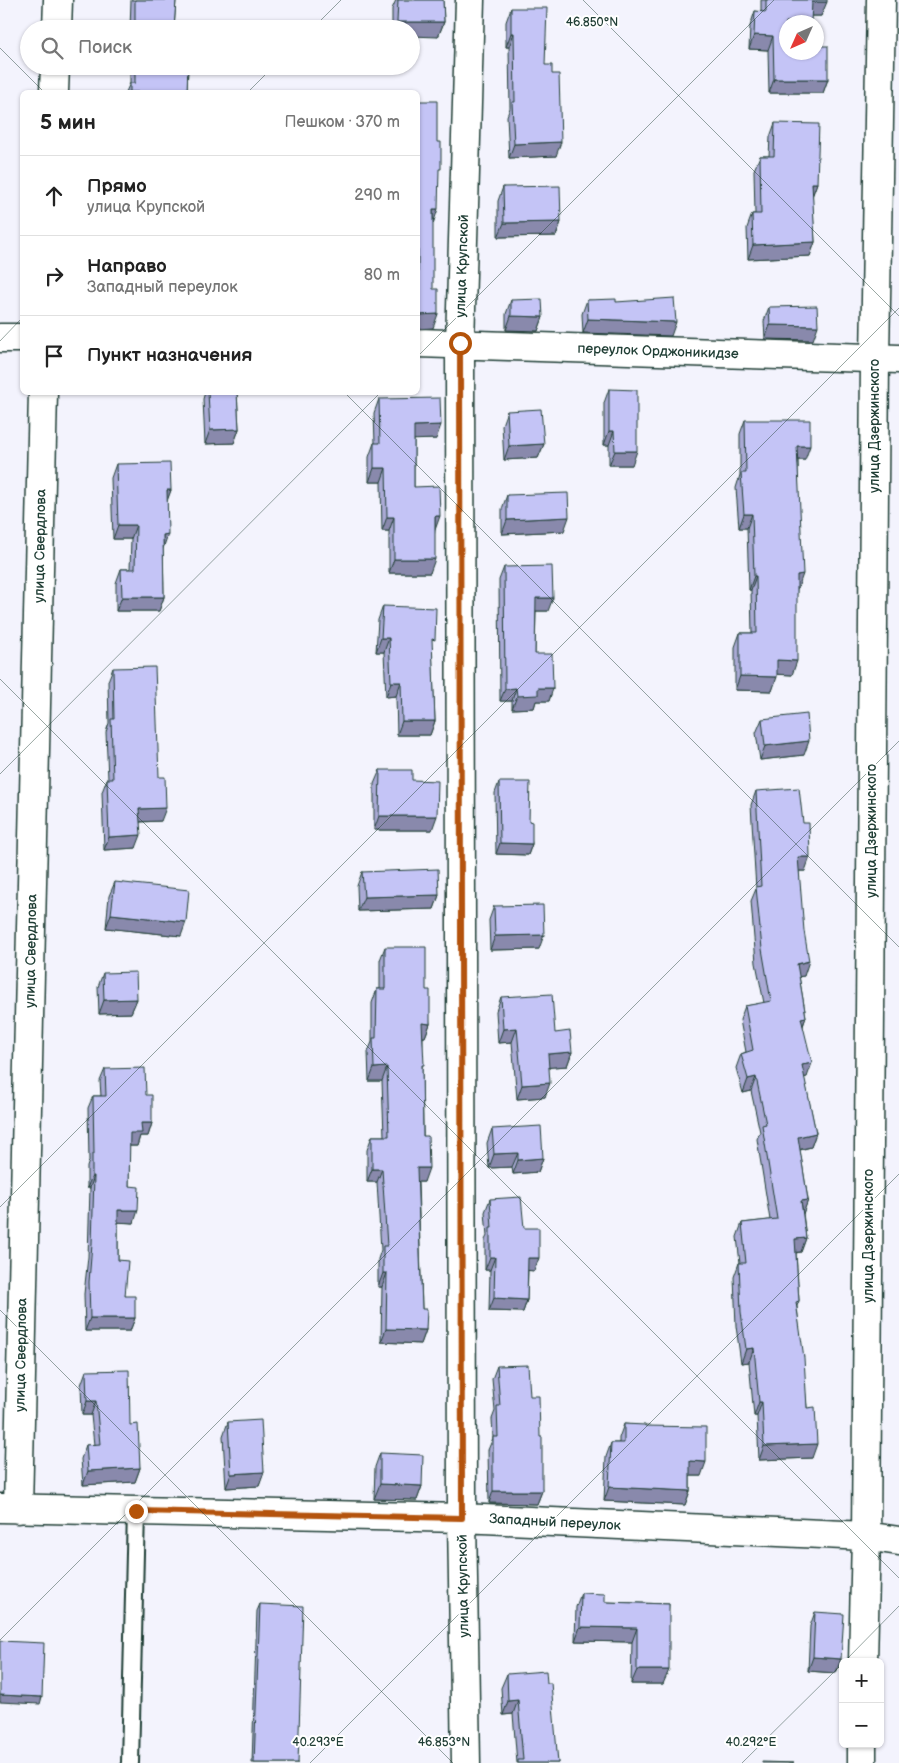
<!DOCTYPE html>
<html lang="ru">
<head>
<meta charset="utf-8">
<style>
  :root { --surface:#fff; --page:#f2f2f2; --text:#222; --muted:#767676; --line:#e0e0e0 }
  body { margin:0; font-family:"Balsamiq Sans",sans-serif; background:var(--page); color:var(--text) }
  .controls { position:absolute; right:15px; bottom:15px; display:grid; overflow:hidden; border-radius:8px; box-shadow:0 1px 4px #0004 }
  .controls button { width:45px; height:45px; display:grid; place-items:center; padding:0; border:0; border-bottom:1px solid var(--line); background:var(--surface); color:var(--text); font:25px sans-serif }
  .compass { position:absolute; left:779px; top:15px; width:45px; height:45px; border-radius:50%; background:var(--surface); box-shadow:0 1px 4px #0004; rotate:225deg }
  .stop { position:absolute; width:15px; height:15px; margin:-11px; border:4px solid #b45309; border-radius:50%; background:#fff }
  .stop.end { background:#b45309; border-color:#fff; box-shadow:0 1px 5px #0008 }
  .list { margin:0; padding:0; list-style:none }
  h2 { display:flex; justify-content:space-between; align-items:center; height:65px; margin:0; padding:0 20px; font-size:21px }
  h2 small { font-size:16px; font-weight:400; color:var(--muted) }
  .list li { display:grid; grid-template-columns:32px 1fr auto; gap:15px; align-items:center; box-sizing:border-box; height:80px; padding:0 20px; border-top:1px solid var(--line) }
  .list b { display:block; font-size:19px; white-space:nowrap }
  .list p { margin:0; font-size:16px; white-space:nowrap; color:var(--muted) }
  .list em { font-size:16px; font-style:normal; color:var(--muted) }
  .icon { flex:none; width:28px; height:28px; fill:none; stroke:currentColor; stroke-width:2; stroke-linecap:round; stroke-linejoin:round }
  .map { position:relative; flex:none; width:899px; height:1763px; overflow:hidden }
  .search { position:absolute; background:var(--surface); box-shadow:0 1px 4px #0004; left:20px; top:20px; width:400px; height:55px; display:flex; align-items:center; gap:12px; box-sizing:border-box; padding:0 18px; border-radius:28px; color:var(--muted); font-size:19px }
  .panel { position:absolute; background:var(--surface); box-shadow:0 1px 4px #0004; left:20px; top:90px; width:400px; height:305px; border-radius:8px }
  .map>svg:first-child { display:block }
</style>
</head>
<body>
<div class="map">
<svg width="899" height="1763" viewBox="0 0 899 1763">
  <rect width="100%" height="100%" fill="#f3f3fd"/>
  <filter id="ink" filterUnits="userSpaceOnUse"><feTurbulence type="fractalNoise" baseFrequency=".02" numOctaves="2"/><feDisplacementMap in="SourceGraphic" scale="10" xChannelSelector="R" yChannelSelector="G"/><feConvolveMatrix kernelMatrix="1 2 1 2 8 2 1 2 1" color-interpolation-filters="sRGB"/></filter>
  <g filter="url(#ink)">
    <g fill="none" stroke-linecap="round" stroke-linejoin="round">
      <!-- service casing -->
      <g stroke="#1f3d34" stroke-width="20">
        <path id="service" d="M 130,1763 L 136,1511"/>
      </g>
      <!-- minor casing -->
      <g stroke="#1f3d34" stroke-width="31">
        <path id="minor" d="M 57,29 L 58,0
          M 54,92 L 55,66
          M 0,338 L 22,338
          M 418,343 L 899,359
          M 0,1508 L 462,1518 L 866,1536 L 899,1541
          M 18,1509 L 43,392
          M 863,1662 L 866,1536 L 875,359 L 881,0
          M 466,1763 L 462,1518 L 460,343 L 470,0
          M 862,1763 L 862,1744"/>
      </g>
      <!-- service -->
      <use href="#service" stroke="#fff" stroke-width="16"/>
      <!-- minor -->
      <use href="#minor" stroke="#fff" stroke-width="28"/>
    </g>
    <!-- wall -->
    <path fill="#a9a9d4" stroke="#1f3d34" d="M 131,0 L 176,0 L 174,29 L 130,29 Z
      M 396,0 L 443,0 L 444,22 L 438,37 L 411,29 L 392,29 L 392,9 Z
      M 761,0 L 827,0 L 821,16 L 811,16 L 786,22 L 828,79 L 823,93 L 769,93 L 768,50 L 749,49 L 750,26 L 755,11 L 761,12 Z
      M 511,8 L 545,65 L 556,156 L 509,158 L 507,116 L 510,108 L 509,47 L 506,47 L 506,22 Z
      M 130,66 L 188,66 L 187,92 L 126,92 L 130,83 Z
      M 775,123 L 817,183 L 812,196 L 815,242 L 810,256 L 748,259 L 747,228 L 752,214 L 755,214 L 754,170 L 760,156 L 769,156 L 770,137 Z
      M 503,187 L 561,222 L 556,236 L 498,237 L 498,201 Z
      M 511,300 L 543,317 L 538,331 L 506,330 L 506,314 Z
      M 587,300 L 616,302 L 671,336 L 583,333 L 582,314 Z
      M 769,307 L 813,340 L 765,339 L 764,321 Z
      M 609,389 L 632,465 L 609,465 L 609,445 L 604,445 L 604,403 Z
      M 205,392 L 237,392 L 239,429 L 234,443 L 205,444 L 203,399 Z
      M 379,399 L 436,439 L 414,439 L 414,487 L 435,530 L 430,573 L 389,573 L 389,531 L 382,531 L 381,482 L 369,482 L 369,457 L 374,443 L 375,443 L 374,413 Z
      M 507,411 L 544,444 L 538,458 L 504,460 L 502,425 Z
      M 745,420 L 805,460 L 798,460 L 798,588 L 797,588 L 792,675 L 777,674 L 772,691 L 735,690 L 735,647 L 740,633 L 752,633 L 751,590 L 749,590 L 747,528 L 739,528 L 736,488 L 740,475 L 740,434 Z
      M 116,464 L 171,490 L 167,500 L 163,548 L 164,597 L 159,611 L 116,611 L 116,583 L 121,569 L 130,569 L 131,539 L 113,539 L 111,478 Z
      M 507,495 L 564,531 L 502,534 L 502,509 Z
      M 504,567 L 548,611 L 536,611 L 535,654 L 553,688 L 549,701 L 536,701 L 534,708 L 512,709 L 512,701 L 500,701 L 499,580 Z
      M 383,606 L 432,647 L 435,721 L 430,735 L 397,735 L 396,696 L 386,697 L 384,652 L 376,652 L 378,620 Z
      M 113,668 L 161,821 L 140,822 L 136,848 L 104,850 L 102,792 L 107,779 L 108,779 L 106,732 L 109,723 L 108,681 Z
      M 762,719 L 804,755 L 760,760 L 756,733 Z
      M 380,770 L 412,780 L 432,830 L 374,830 L 374,784 Z
      M 499,782 L 529,821 L 532,844 L 528,855 L 496,854 L 495,793 Z
      M 756,791 L 805,871 L 799,871 L 804,976 L 799,976 L 806,1017 L 803,1026 L 807,1077 L 804,1077 L 816,1133 L 811,1147 L 800,1150 L 808,1200 L 803,1213 L 806,1238 L 801,1252 L 796,1253 L 799,1301 L 797,1306 L 812,1458 L 759,1460 L 757,1416 L 754,1416 L 749,1362 L 741,1363 L 736,1326 L 734,1277 L 739,1263 L 740,1263 L 737,1237 L 742,1223 L 770,1220 L 757,1139 L 760,1132 L 751,1091 L 743,1093 L 736,1068 L 741,1054 L 746,1052 L 740,1020 L 745,1006 L 764,1003 L 756,963 L 751,901 L 756,889 L 751,805 Z
      M 362,872 L 439,895 L 434,909 L 358,911 L 357,886 Z
      M 115,882 L 181,936 L 106,928 L 109,896 Z
      M 494,906 L 539,949 L 490,950 L 489,920 Z
      M 385,947 L 426,990 L 430,1024 L 425,1037 L 423,1037 L 422,1071 L 424,1182 L 418,1182 L 422,1309 L 426,1330 L 421,1344 L 381,1342 L 382,1287 L 378,1287 L 378,1259 L 381,1250 L 377,1182 L 367,1182 L 367,1150 L 372,1136 L 384,1136 L 382,1081 L 369,1081 L 368,1052 L 372,1042 L 372,1003 L 377,989 L 380,989 L 380,960 Z
      M 103,973 L 137,999 L 131,1013 L 99,1014 L 98,987 Z
      M 501,997 L 555,1033 L 572,1052 L 567,1066 L 549,1067 L 545,1097 L 517,1099 L 512,1042 L 498,1043 L 496,1011 Z
      M 105,1069 L 146,1095 L 152,1123 L 148,1136 L 140,1136 L 137,1146 L 129,1146 L 129,1186 L 134,1223 L 118,1222 L 118,1260 L 125,1296 L 135,1318 L 130,1331 L 85,1331 L 84,1294 L 88,1257 L 90,1188 L 87,1188 L 87,1167 L 89,1161 L 88,1108 L 93,1096 L 101,1096 L 100,1081 Z
      M 492,1129 L 543,1158 L 538,1172 L 513,1174 L 512,1167 L 489,1168 L 487,1143 Z
      M 490,1199 L 524,1228 L 534,1271 L 528,1270 L 527,1300 L 523,1312 L 489,1311 L 490,1270 L 485,1270 L 485,1240 L 487,1236 L 485,1212 Z
      M 497,1366 L 530,1396 L 542,1491 L 537,1504 L 489,1503 L 488,1450 L 493,1438 L 492,1419 L 495,1411 L 492,1379 Z
      M 86,1371 L 130,1425 L 140,1468 L 135,1482 L 83,1485 L 81,1459 L 86,1445 L 94,1445 L 91,1415 L 82,1415 L 81,1385 Z
      M 228,1422 L 264,1472 L 259,1486 L 226,1488 L 223,1436 Z
      M 624,1424 L 645,1426 L 701,1476 L 690,1476 L 690,1491 L 685,1505 L 604,1501 L 606,1457 L 611,1443 L 619,1443 L 619,1438 Z
      M 380,1453 L 422,1486 L 417,1500 L 374,1499 L 375,1467 Z
      M 581,1593 L 605,1602 L 669,1604 L 663,1684 L 631,1684 L 632,1642 L 575,1641 L 576,1607 Z
      M 260,1604 L 298,1763 L 252,1763 L 257,1611 Z
      M 815,1612 L 841,1659 L 836,1673 L 808,1671 L 810,1626 Z
      M 507,1674 L 547,1683 L 558,1763 L 517,1763 L 513,1714 L 503,1715 L 501,1688 Z"/>
    <!-- shaded-wall -->
    <path fill="#8989ac" stroke="#1f3d34" d="M 812,2 L 827,2 L 821,16 L 807,16 Z
      M 397,22 L 444,22 L 438,37 L 411,36 L 411,29 L 395,29 Z
      M 511,33 L 514,33 L 509,47 L 506,47 Z
      M 754,35 L 773,36 L 768,50 L 749,49 Z
      M 774,79 L 828,79 L 823,93 L 769,93 Z
      M 561,142 L 556,156 L 509,158 L 514,144 Z
      M 812,183 L 817,183 L 812,197 Z
      M 433,209 L 438,209 L 433,224 Z
      M 561,222 L 556,236 L 498,237 L 504,223 Z
      M 815,242 L 810,256 L 748,259 L 753,245 Z
      M 438,314 L 433,328 L 418,329 L 418,315 Z
      M 511,316 L 543,317 L 538,331 L 506,330 Z
      M 588,319 L 676,322 L 671,336 L 583,333 Z
      M 770,325 L 818,326 L 813,340 L 765,339 Z
      M 441,425 L 436,439 L 409,440 L 414,426 Z
      M 239,429 L 234,443 L 205,444 L 210,430 Z
      M 609,431 L 614,431 L 609,445 L 604,445 Z
      M 544,444 L 538,458 L 504,460 L 509,446 Z
      M 797,446 L 810,446 L 805,460 L 792,460 Z
      M 615,451 L 637,451 L 632,465 L 609,465 Z
      M 374,468 L 386,468 L 381,482 L 369,482 Z
      M 167,490 L 171,490 L 166,504 Z
      M 744,514 L 752,514 L 747,528 L 739,528 Z
      M 435,516 L 440,516 L 435,530 Z
      M 387,517 L 394,517 L 389,531 L 382,531 Z
      M 569,517 L 564,531 L 502,534 L 507,520 Z
      M 118,525 L 136,525 L 131,539 L 113,539 Z
      M 168,534 L 163,549 L 163,535 Z
      M 394,559 L 435,559 L 430,573 L 389,573 Z
      M 803,574 L 798,588 L 792,589 L 797,575 Z
      M 754,576 L 756,576 L 751,590 L 749,590 Z
      M 122,597 L 164,597 L 159,611 L 116,611 Z
      M 536,598 L 553,598 L 548,611 L 531,611 Z
      M 381,638 L 389,638 L 384,652 L 376,652 Z
      M 777,660 L 797,661 L 792,675 L 772,674 Z
      M 740,676 L 777,677 L 772,691 L 735,690 Z
      M 391,682 L 401,682 L 396,696 L 386,697 Z
      M 516,688 L 512,701 L 500,701 L 505,689 Z
      M 538,688 L 553,688 L 549,701 L 536,701 L 534,708 L 512,709 L 517,696 Z
      M 402,721 L 435,721 L 430,735 L 397,735 Z
      M 809,741 L 804,755 L 760,760 L 765,746 Z
      M 166,808 L 161,821 L 134,822 L 139,809 Z
      M 379,816 L 437,816 L 432,830 L 374,830 Z
      M 141,835 L 136,848 L 104,850 L 109,837 Z
      M 500,843 L 532,844 L 528,855 L 496,854 Z
      M 798,857 L 810,857 L 805,871 L 793,871 Z
      M 439,895 L 434,909 L 358,911 L 364,897 Z
      M 111,914 L 186,922 L 181,936 L 106,928 Z
      M 544,935 L 539,949 L 490,950 L 495,936 Z
      M 809,961 L 804,976 L 791,978 L 797,964 Z
      M 137,999 L 131,1013 L 99,1014 L 104,1000 Z
      M 806,1017 L 801,1031 L 801,1018 Z
      M 422,1023 L 430,1024 L 425,1037 L 417,1037 Z
      M 517,1028 L 512,1042 L 498,1043 L 503,1029 Z
      M 572,1052 L 567,1066 L 543,1068 L 548,1054 Z
      M 812,1063 L 807,1077 L 797,1079 L 802,1065 Z
      M 387,1067 L 382,1081 L 369,1081 L 374,1068 Z
      M 756,1077 L 751,1091 L 743,1093 L 748,1079 Z
      M 550,1083 L 545,1097 L 517,1099 L 522,1085 Z
      M 141,1123 L 152,1123 L 148,1136 L 140,1136 L 137,1146 L 125,1146 L 130,1133 Z
      M 816,1133 L 811,1147 L 793,1151 L 798,1137 Z
      M 518,1153 L 512,1167 L 489,1168 L 494,1154 Z
      M 543,1158 L 538,1172 L 513,1174 L 518,1160 Z
      M 417,1168 L 429,1168 L 424,1182 L 412,1182 Z
      M 372,1169 L 382,1169 L 377,1182 L 367,1182 Z
      M 92,1176 L 94,1176 L 90,1188 L 87,1188 Z
      M 808,1200 L 803,1214 L 801,1201 Z
      M 118,1210 L 138,1210 L 134,1223 L 113,1222 Z
      M 806,1238 L 801,1252 L 790,1253 L 795,1239 Z
      M 490,1257 L 495,1257 L 490,1270 L 485,1270 Z
      M 528,1258 L 539,1258 L 534,1271 L 524,1270 Z
      M 383,1273 L 387,1273 L 382,1287 L 378,1287 Z
      M 494,1298 L 527,1300 L 523,1312 L 489,1311 Z
      M 90,1318 L 135,1318 L 130,1331 L 85,1331 Z
      M 386,1329 L 426,1330 L 421,1344 L 381,1342 Z
      M 754,1348 L 749,1362 L 741,1363 L 746,1349 Z
      M 87,1401 L 96,1401 L 91,1415 L 82,1415 Z
      M 759,1402 L 762,1402 L 757,1416 L 754,1416 Z
      M 817,1444 L 812,1458 L 759,1460 L 764,1446 Z
      M 690,1461 L 706,1462 L 701,1476 L 685,1476 Z
      M 140,1468 L 135,1482 L 83,1485 L 88,1471 Z
      M 264,1472 L 259,1486 L 226,1488 L 231,1474 Z
      M 380,1484 L 422,1486 L 417,1500 L 374,1499 Z
      M 609,1487 L 690,1491 L 685,1505 L 604,1501 Z
      M 493,1491 L 542,1491 L 537,1504 L 489,1503 Z
      M 580,1627 L 637,1628 L 632,1642 L 575,1641 Z
      M 813,1657 L 841,1659 L 836,1673 L 808,1671 Z
      M 637,1670 L 669,1670 L 663,1684 L 631,1684 Z
      M 0,1695 L 42,1697 L 40,1704 L 0,1702 Z
      M 518,1700 L 513,1714 L 503,1715 L 508,1701 Z"/>
    <!-- building -->
    <path fill="#c4c4f6" stroke="#1f3d34" d="M 135,0 L 176,0 L 174,29 L 135,29 Z
      M 398,0 L 443,0 L 444,22 L 397,22 Z
      M 766,0 L 827,0 L 827,2 L 812,2 L 811,22 L 786,22 L 786,52 L 816,52 L 816,46 L 828,46 L 828,79 L 774,79 L 773,36 L 754,35 L 755,11 L 766,12 Z
      M 511,8 L 547,8 L 545,65 L 552,65 L 552,74 L 559,74 L 561,142 L 514,144 L 512,102 L 515,102 L 514,33 L 511,33 Z
      M 135,66 L 188,66 L 187,92 L 130,92 L 130,83 L 135,83 Z
      M 418,101 L 437,101 L 437,142 L 441,142 L 441,169 L 439,169 L 438,209 L 433,209 L 433,289 L 438,289 L 438,314 L 418,315 Z
      M 775,123 L 819,124 L 817,183 L 812,183 L 815,242 L 753,245 L 752,214 L 761,214 L 760,156 L 774,156 Z
      M 560,186 L 561,222 L 504,223 L 503,187 Z
      M 674,298 L 676,322 L 588,319 L 587,300 L 616,299 L 616,302 Z
      M 542,299 L 543,317 L 511,316 L 511,300 Z
      M 817,306 L 818,326 L 770,325 L 769,307 Z
      M 609,389 L 637,390 L 637,451 L 615,451 L 614,431 L 609,431 Z
      M 208,392 L 237,392 L 239,429 L 210,430 Z
      M 440,398 L 441,425 L 414,426 L 414,487 L 439,486 L 440,516 L 435,516 L 435,559 L 394,559 L 394,517 L 387,517 L 386,468 L 374,468 L 374,443 L 380,443 L 379,399 Z
      M 541,409 L 544,444 L 509,446 L 507,411 Z
      M 745,420 L 810,420 L 810,446 L 797,446 L 803,574 L 797,575 L 797,661 L 777,660 L 777,677 L 740,676 L 740,633 L 757,633 L 756,576 L 754,576 L 752,514 L 744,514 L 741,473 L 746,473 Z
      M 170,463 L 171,490 L 167,490 L 168,534 L 163,535 L 164,597 L 122,597 L 121,569 L 135,569 L 136,525 L 118,525 L 116,464 Z
      M 568,493 L 569,517 L 507,520 L 507,495 Z
      M 552,566 L 553,598 L 536,598 L 535,654 L 552,654 L 553,688 L 538,688 L 538,695 L 517,696 L 516,688 L 505,689 L 504,567 Z
      M 383,606 L 436,608 L 435,640 L 432,639 L 435,721 L 402,721 L 401,682 L 391,682 L 389,638 L 381,638 Z
      M 155,667 L 159,777 L 165,777 L 166,808 L 139,809 L 141,835 L 109,837 L 107,779 L 113,779 L 111,719 L 114,719 L 113,668 Z
      M 807,714 L 809,741 L 765,746 L 762,719 Z
      M 380,770 L 412,770 L 412,780 L 438,781 L 437,816 L 379,816 Z
      M 499,782 L 530,782 L 529,821 L 532,822 L 532,844 L 500,843 Z
      M 799,788 L 803,823 L 809,823 L 810,857 L 798,857 L 804,931 L 809,961 L 797,964 L 806,1017 L 801,1018 L 812,1063 L 802,1065 L 816,1133 L 798,1137 L 808,1200 L 801,1201 L 806,1238 L 795,1239 L 799,1301 L 796,1302 L 804,1358 L 807,1408 L 815,1407 L 817,1444 L 764,1446 L 762,1402 L 759,1402 L 754,1348 L 746,1349 L 741,1312 L 739,1263 L 746,1263 L 742,1223 L 777,1219 L 762,1125 L 766,1124 L 756,1077 L 748,1079 L 741,1054 L 753,1050 L 745,1006 L 771,1001 L 762,949 L 756,887 L 761,886 L 756,791 Z
      M 438,869 L 439,895 L 364,897 L 362,872 Z
      M 115,882 L 189,890 L 186,922 L 111,914 Z
      M 543,905 L 544,935 L 495,936 L 494,906 Z
      M 385,947 L 426,947 L 426,990 L 430,990 L 430,1024 L 422,1023 L 424,1065 L 422,1065 L 423,1136 L 428,1136 L 429,1168 L 417,1168 L 422,1309 L 427,1309 L 426,1330 L 386,1329 L 387,1273 L 383,1273 L 383,1246 L 387,1246 L 382,1169 L 372,1169 L 372,1136 L 389,1136 L 387,1067 L 374,1068 L 373,1038 L 376,1038 L 377,989 L 385,989 Z
      M 136,972 L 137,999 L 104,1000 L 103,973 Z
      M 552,994 L 555,1033 L 570,1031 L 572,1052 L 548,1054 L 550,1083 L 522,1085 L 517,1028 L 503,1029 L 501,997 Z
      M 145,1068 L 146,1095 L 152,1095 L 152,1123 L 141,1123 L 142,1133 L 130,1133 L 129,1186 L 139,1187 L 138,1210 L 118,1210 L 118,1260 L 128,1261 L 125,1296 L 135,1296 L 135,1318 L 90,1318 L 89,1282 L 92,1244 L 94,1176 L 92,1176 L 92,1154 L 94,1154 L 93,1096 L 106,1096 L 105,1069 Z
      M 541,1126 L 543,1158 L 518,1160 L 518,1153 L 494,1154 L 492,1129 Z
      M 521,1197 L 524,1228 L 539,1228 L 539,1258 L 528,1258 L 527,1300 L 494,1298 L 495,1257 L 490,1257 L 490,1228 L 492,1228 L 490,1199 Z
      M 528,1365 L 530,1396 L 539,1396 L 540,1437 L 542,1437 L 542,1491 L 493,1491 L 493,1437 L 498,1437 L 497,1406 L 500,1406 L 497,1366 Z
      M 129,1370 L 130,1425 L 138,1424 L 140,1468 L 88,1471 L 86,1445 L 100,1444 L 96,1401 L 87,1401 L 86,1371 Z
      M 261,1420 L 264,1472 L 231,1474 L 228,1422 Z
      M 624,1424 L 645,1425 L 645,1426 L 706,1427 L 706,1462 L 690,1461 L 690,1491 L 609,1487 L 611,1443 L 624,1443 Z
      M 380,1453 L 423,1455 L 422,1486 L 380,1484 Z
      M 581,1593 L 605,1594 L 605,1602 L 669,1604 L 669,1670 L 637,1670 L 637,1628 L 580,1627 Z
      M 260,1604 L 303,1606 L 298,1763 L 254,1763 Z
      M 815,1612 L 844,1614 L 841,1659 L 813,1657 Z
      M 0,1641 L 44,1643 L 42,1697 L 0,1695 Z
      M 546,1671 L 547,1683 L 551,1683 L 558,1763 L 518,1763 L 518,1760 L 523,1760 L 518,1700 L 508,1701 L 507,1674 Z
      M 762,1762 L 794,1763 L 762,1763 Z"/>
  </g>
  <g fill="none" stroke-linecap="round" stroke-linejoin="round" filter="url(#ink)">
    <!-- route -->
    <path stroke="#b45309" stroke-width="6" d="M 136,1511 L 462,1518 L 460,343"/>
  </g>
  <!-- ticks -->
  <path fill="none" stroke="#1f3d34" stroke-width="1" stroke-opacity="0.45" d="M 583,0 L 899,316M 312,29 L 341,0M 0,48 L 44,92M 248,92 L 274,66M 0,341 L 22,318M 418,356 L 774,0M 344,392 L 899,947M 0,679 L 899,1578M 0,774 L 381,392M 0,1207 L 899,308M 0,1310 L 453,1763M 0,1640 L 899,741M 844,1662 L 899,1606M 310,1763 L 899,1174M 742,1763 L 843,1663"/>
  <g text-anchor="middle" dominant-baseline="central" stroke-width="4" stroke-linejoin="round" paint-order="stroke">
    <!-- street labels -->
    <g font-size="14" fill="#1f3d34" stroke="#fff">
      <text transform="translate(462 266) rotate(-88)">улица Крупской</text>
      <text transform="translate(658 351) rotate(2)">переулок Орджоникидзе</text>
      <text transform="translate(874 426) rotate(-90)">улица Дзержинского</text>
      <text transform="translate(40 546) rotate(-89)">улица Свердлова</text>
      <text transform="translate(871 831) rotate(-90)">улица Дзержинского</text>
      <text transform="translate(31 951) rotate(-89)">улица Свердлова</text>
      <text transform="translate(868 1236) rotate(-90)">улица Дзержинского</text>
      <text transform="translate(21 1355) rotate(-89)">улица Свердлова</text>
      <text transform="translate(555 1522) rotate(3)">Западный переулок</text>
      <text transform="translate(463 1586) rotate(-91)">улица Крупской</text>
    </g>
  </g>
  <g font-size="12" text-anchor="middle" fill="#1f3d34" stroke="#fff" stroke-width="4" stroke-linejoin="round" paint-order="stroke">
    <text x="592" y="26">46.850°N</text>
    <text x="318" y="1746">40.293°E</text>
    <text x="444" y="1746">46.853°N</text>
    <text x="751" y="1746">40.292°E</text>
  </g>
</svg>
<div class="controls">
<button>+</button>
<button>−</button>
</div>
<svg class="compass" viewBox="-18 -18 36 36"><path d="M0-13l5 13h-10z" fill="#e53935"/><path d="M0 13l5-13h-10z" fill="#767676"/></svg>
<div class="stop" style="left:460px;top:343px"></div>
<div class="stop end" style="left:136px;top:1511px"></div>
<div class="search"><svg class="icon" aria-label="search" viewBox="0 0 24 24"><circle cx="10" cy="10" r="6"/><path d="M15 15l6 6"/></svg>Поиск</div>
<section class="panel">
<h2>5 мин<small>Пешком · 370 m</small></h2>
<ul class="list">
<li><svg class="icon" aria-label="ahead" viewBox="0 0 24 24"><path d="M12 20V5M6 11l6-6 6 6"/></svg><div><b>Прямо</b><p>улица Крупской</p></div><em>290 m</em></li>
<li><svg class="icon" aria-label="right" viewBox="0 0 24 24"><path d="M7 20v-9h11M14 6l5 5-5 5"/></svg><div><b>Направо</b><p>Западный переулок</p></div><em>80 m</em></li>
<li><svg class="icon" aria-label="arrive" viewBox="0 0 24 24"><path d="M6 21V4h12l-3 4 3 4H6"/></svg><div><b>Пункт назначения</b></div></li>
</ul>
</section>
</div>
</body>
</html>
